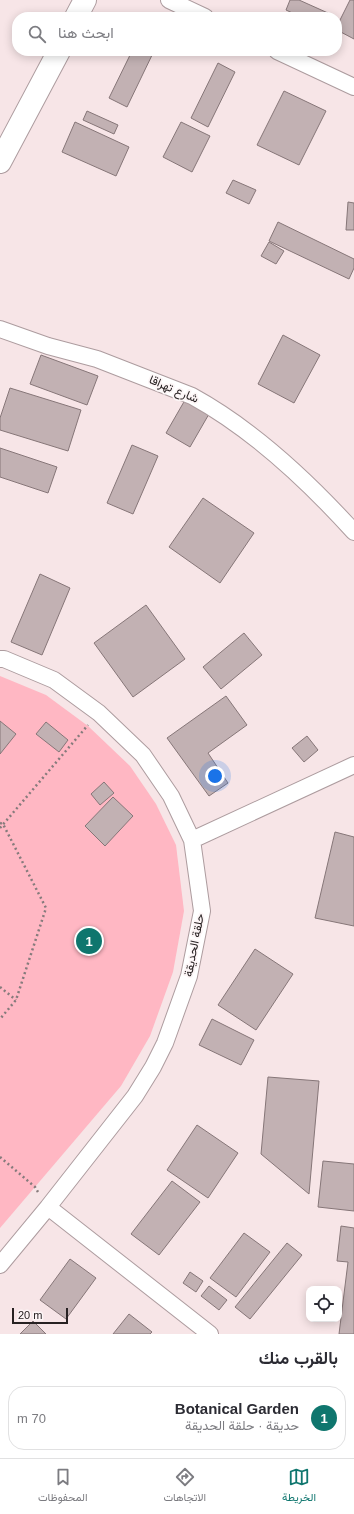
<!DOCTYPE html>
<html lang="ar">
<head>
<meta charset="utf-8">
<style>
  :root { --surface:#fff; --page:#f2f2f3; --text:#2b2b33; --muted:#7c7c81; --line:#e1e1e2; --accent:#0f766e }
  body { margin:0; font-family:Arial,Vazirmatn,sans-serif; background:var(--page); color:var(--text); direction:rtl }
  .controls { position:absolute; right:12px; bottom:12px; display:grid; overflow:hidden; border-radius:8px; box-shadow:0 2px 10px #0003 }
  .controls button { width:36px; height:36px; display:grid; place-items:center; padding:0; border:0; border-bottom:1px solid var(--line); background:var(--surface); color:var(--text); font:20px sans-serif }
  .scale { position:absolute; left:12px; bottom:10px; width:56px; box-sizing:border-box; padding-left:4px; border:2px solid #272122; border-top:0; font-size:11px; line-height:14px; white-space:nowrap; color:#272122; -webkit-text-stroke:3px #fcf5f6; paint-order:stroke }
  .you { position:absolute; left:215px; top:776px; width:14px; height:14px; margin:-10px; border:3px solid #fff; border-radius:50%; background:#1a73e8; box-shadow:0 0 0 6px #1a73e833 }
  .badge { display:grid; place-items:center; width:26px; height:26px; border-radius:50%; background:var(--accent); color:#fff; font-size:13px; font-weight:700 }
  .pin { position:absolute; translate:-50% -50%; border:2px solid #fff; box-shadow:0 1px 4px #0006 }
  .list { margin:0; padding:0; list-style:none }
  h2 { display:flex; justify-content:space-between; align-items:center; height:52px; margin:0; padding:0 16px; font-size:17px }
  h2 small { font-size:13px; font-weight:400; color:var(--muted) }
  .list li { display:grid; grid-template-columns:26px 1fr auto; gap:12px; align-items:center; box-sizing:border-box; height:64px; margin:0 8px 8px; padding:0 8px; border:1px solid var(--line); border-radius:16px }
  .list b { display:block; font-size:15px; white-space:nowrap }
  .list p { margin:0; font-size:13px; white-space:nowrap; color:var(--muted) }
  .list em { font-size:13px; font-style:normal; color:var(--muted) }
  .icon { flex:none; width:22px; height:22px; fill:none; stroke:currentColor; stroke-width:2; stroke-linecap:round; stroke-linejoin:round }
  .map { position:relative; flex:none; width:354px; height:1334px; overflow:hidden; direction:ltr }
  .search { position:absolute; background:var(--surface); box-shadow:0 2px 10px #0003; left:12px; right:12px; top:12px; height:44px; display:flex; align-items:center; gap:10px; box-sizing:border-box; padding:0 14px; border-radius:16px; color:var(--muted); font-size:15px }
  .sheet { height:124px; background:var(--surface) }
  nav { display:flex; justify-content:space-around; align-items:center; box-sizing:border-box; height:56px; border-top:1px solid var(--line); background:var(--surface); font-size:11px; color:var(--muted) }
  nav a { display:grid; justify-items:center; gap:2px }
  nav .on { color:var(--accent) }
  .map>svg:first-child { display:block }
</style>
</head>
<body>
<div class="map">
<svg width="354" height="1334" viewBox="0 0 354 1334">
  <rect width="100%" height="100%" fill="#f7e5e7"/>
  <!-- green -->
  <path fill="#ffb7c3" d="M 0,676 L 46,695 L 88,726 L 130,766 L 156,804 L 176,845 L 184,911 L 173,972 L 150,1036 L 121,1086 L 0,1228 Z"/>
  <!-- building -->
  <path fill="#c2b1b3" stroke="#867678" d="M 290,0 L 299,0 L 328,13 L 326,17 L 301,17 L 286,10 Z
    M 350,0 L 354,0 L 354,39 L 337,30 L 337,26 Z
    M 132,51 L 154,51 L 127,107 L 109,98 Z
    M 218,63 L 235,72 L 208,127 L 191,118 Z
    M 284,91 L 326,111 L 299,165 L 257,145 Z
    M 87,111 L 118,125 L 114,134 L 83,120 Z
    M 75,122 L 129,147 L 116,176 L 62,152 Z
    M 181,122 L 210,136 L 192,172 L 163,157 Z
    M 233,180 L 256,190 L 249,204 L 226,193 Z
    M 348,202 L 354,203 L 354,230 L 346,230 Z
    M 278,222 L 354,259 L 354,268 L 349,279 L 269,241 Z
    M 269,242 L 284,251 L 276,264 L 261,256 Z
    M 283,335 L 320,355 L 294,403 L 258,384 Z
    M 41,355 L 98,376 L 87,405 L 30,384 Z
    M 10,388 L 81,410 L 68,451 L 0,430 L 0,418 Z
    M 185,400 L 209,414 L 190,447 L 166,433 Z
    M 132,445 L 158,456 L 133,514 L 107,503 Z
    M 0,448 L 57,467 L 48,493 L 0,477 Z
    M 203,498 L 254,533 L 220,583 L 169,547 Z
    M 40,574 L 70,588 L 42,655 L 11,642 Z
    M 146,605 L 185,659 L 133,697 L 94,643 Z
    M 244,633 L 262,655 L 221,689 L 203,667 Z
    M 226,696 L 247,725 L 208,753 L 228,783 L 209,796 L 167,738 Z
    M 0,721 L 16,734 L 0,754 Z
    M 46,722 L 68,740 L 59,752 L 36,734 Z
    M 307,736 L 318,750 L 304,762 L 292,748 Z
    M 104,782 L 114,793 L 100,805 L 91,794 Z
    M 113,797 L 133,816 L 105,846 L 85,826 Z
    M 335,832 L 354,837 L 354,926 L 315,918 Z
    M 255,949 L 293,974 L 256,1030 L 218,1005 Z
    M 212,1019 L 254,1040 L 241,1065 L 199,1045 Z
    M 268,1077 L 319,1081 L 309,1194 L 261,1154 Z
    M 197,1125 L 238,1153 L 208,1198 L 167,1170 Z
    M 323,1161 L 354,1164 L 354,1211 L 318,1207 Z
    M 172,1181 L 200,1202 L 159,1255 L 131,1234 Z
    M 341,1226 L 354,1228 L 354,1334 L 339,1334 L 348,1262 L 337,1261 Z
    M 244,1233 L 270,1252 L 236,1297 L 210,1278 Z
    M 287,1243 L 302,1255 L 250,1319 L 235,1307 Z
    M 70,1259 L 96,1278 L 66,1319 L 40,1300 Z
    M 190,1272 L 203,1281 L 196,1292 L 183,1283 Z
    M 209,1286 L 227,1300 L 219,1310 L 201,1296 Z
    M 129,1314 L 152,1332 L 150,1334 L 113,1334 Z
    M 33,1321 L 46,1334 L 20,1334 Z"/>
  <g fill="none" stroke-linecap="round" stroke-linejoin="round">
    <!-- street casing -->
    <g stroke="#ad9c9f" stroke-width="18">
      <path id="street" d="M 169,0 L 205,17
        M 277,51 L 354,87
        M 0,329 L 48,346 L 97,359 L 192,396 C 254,430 307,480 354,532
        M 0,659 L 4,659 L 54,680 L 99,713 L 143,755 L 171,796 L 192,840 L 202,911 L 189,976 L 165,1043 L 153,1067 L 135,1096 L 48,1207 L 0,1265
        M 192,840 L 354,765
        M 48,1207 L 210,1334"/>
    </g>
    <!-- secondary casing -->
    <g stroke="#ad9c9f" stroke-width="24">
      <path id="secondary" d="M 76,17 L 85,0
        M 0,162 L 59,51"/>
    </g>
    <!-- path -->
    <path stroke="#867b7c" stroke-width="2.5" stroke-dasharray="2 3" stroke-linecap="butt" d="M 0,823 L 3,824 L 46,908 L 16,1000 L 0,1019
      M 0,828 L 88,725
      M 0,987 L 16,1000
      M 0,1157 L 35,1187 L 38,1192"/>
    <!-- street -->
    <use href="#street" stroke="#fff" stroke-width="16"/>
    <!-- secondary -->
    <use href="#secondary" stroke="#fff" stroke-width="22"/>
  </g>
  <g text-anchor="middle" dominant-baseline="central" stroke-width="3.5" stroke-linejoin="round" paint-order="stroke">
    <!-- street labels -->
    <g font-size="12" fill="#272122" stroke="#fcf5f6">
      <text transform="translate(174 389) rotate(23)">شارع تهراقا</text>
      <text transform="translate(194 945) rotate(-79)">حلقة الحديقة</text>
    </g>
  </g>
</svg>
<div class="controls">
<button><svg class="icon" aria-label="locate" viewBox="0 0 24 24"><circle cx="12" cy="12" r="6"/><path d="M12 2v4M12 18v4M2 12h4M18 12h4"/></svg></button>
</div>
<div class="scale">20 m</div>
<div class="you"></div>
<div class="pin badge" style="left:89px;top:941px">1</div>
<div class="search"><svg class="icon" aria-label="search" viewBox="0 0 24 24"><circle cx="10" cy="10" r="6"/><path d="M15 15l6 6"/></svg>ابحث هنا</div>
</div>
<section class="sheet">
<h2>بالقرب منك<small></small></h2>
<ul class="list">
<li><span class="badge">1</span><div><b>Botanical Garden</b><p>حديقة · حلقة الحديقة</p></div><em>70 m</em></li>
</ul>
</section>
<nav>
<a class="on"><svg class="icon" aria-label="map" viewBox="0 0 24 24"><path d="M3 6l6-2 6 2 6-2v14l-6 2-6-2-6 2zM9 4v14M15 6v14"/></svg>الخريطة</a>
<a><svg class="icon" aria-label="directions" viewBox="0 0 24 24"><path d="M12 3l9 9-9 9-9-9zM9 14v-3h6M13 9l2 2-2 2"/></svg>الاتجاهات</a>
<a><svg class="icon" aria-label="saved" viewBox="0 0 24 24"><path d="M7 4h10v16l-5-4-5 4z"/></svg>المحفوظات</a>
</nav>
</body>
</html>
